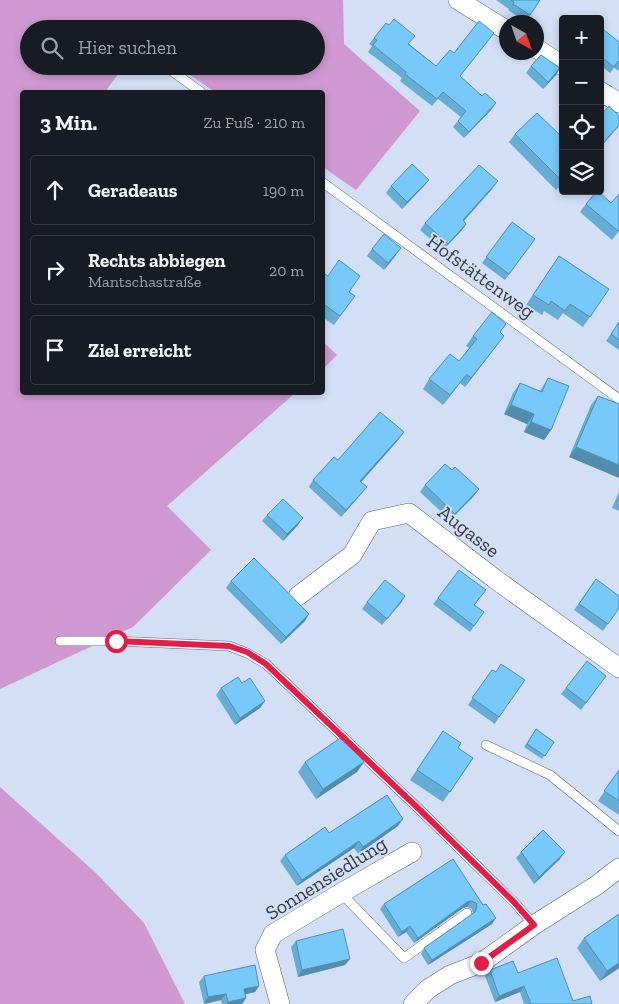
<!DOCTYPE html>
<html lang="de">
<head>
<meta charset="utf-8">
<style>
  :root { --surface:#171b24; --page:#242831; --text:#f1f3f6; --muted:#9ea1a6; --line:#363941 }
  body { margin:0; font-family:"Zilla Slab",serif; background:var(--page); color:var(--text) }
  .controls { position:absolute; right:15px; top:15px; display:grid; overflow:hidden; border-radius:5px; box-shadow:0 2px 8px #0003 }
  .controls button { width:45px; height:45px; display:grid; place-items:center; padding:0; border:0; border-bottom:1px solid var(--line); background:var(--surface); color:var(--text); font:25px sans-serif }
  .compass { position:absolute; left:499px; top:15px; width:45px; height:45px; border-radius:50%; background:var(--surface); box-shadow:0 2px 8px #0003; rotate:140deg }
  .stop { position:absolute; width:15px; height:15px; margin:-11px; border:4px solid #e11d48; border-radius:50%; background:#fff }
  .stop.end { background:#e11d48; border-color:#fff; box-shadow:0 1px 5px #0008 }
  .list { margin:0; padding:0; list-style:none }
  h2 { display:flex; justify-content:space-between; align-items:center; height:65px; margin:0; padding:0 20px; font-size:21px }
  h2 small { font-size:16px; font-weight:400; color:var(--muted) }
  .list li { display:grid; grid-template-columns:32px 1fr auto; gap:15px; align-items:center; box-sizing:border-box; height:70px; margin:0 10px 10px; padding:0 10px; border:1px solid var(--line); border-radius:5px }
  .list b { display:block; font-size:19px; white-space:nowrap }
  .list p { margin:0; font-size:16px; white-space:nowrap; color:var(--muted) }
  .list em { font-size:16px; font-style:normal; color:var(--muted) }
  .icon { flex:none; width:28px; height:28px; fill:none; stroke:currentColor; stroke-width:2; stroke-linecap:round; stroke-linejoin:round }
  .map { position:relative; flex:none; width:619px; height:1004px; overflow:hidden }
  .search { position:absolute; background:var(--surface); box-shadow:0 2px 8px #0003; left:20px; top:20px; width:305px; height:55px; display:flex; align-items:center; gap:12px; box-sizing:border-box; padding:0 18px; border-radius:28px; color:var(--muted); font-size:19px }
  .panel { position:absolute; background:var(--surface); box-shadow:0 2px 8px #0003; left:20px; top:90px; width:305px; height:305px; border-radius:5px }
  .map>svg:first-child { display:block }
</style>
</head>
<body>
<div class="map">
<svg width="619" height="1004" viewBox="0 0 619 1004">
  <rect width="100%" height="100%" fill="#d3dff5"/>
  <!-- green -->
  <path fill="#cf98d1" d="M 0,0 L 343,0 L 344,44 L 420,111 L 356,190 L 323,167 L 322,92 L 215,92 L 177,66 L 316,66 L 316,29 L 29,29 L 29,66 L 124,66 L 105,92 L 22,92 L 22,392 L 295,393 L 167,506 L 211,550 L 133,627 L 0,689 Z
    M 323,342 L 337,355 L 323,369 Z
    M 0,787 L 96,873 L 144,923 L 185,1004 L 0,1004 Z"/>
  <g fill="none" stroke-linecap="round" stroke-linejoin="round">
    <!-- service casing -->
    <g stroke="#586275" stroke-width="10">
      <path id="service" d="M 165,66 L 201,92
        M 322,182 L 619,399
        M 60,641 L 116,641 L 229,646 L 247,653 L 266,664 L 420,810 L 514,902 L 534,925
        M 486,745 L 550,775 L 619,831
        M 341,893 L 404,958 L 467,913"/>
    </g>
    <!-- minor casing -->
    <g stroke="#586275" stroke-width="20">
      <path id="minor" d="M 458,0 L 506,30
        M 536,48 L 563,66
        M 600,91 L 619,103
        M 298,596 L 352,555 L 372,521 L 409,513 L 495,579 L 619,668
        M 280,1004 L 265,950 L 273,934 L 341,893 L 412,852
        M 413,1004 L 428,989 L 450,975 L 481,963 L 534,925 L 597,885 L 619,868"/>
    </g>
    <!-- service -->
    <use href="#service" stroke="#fff" stroke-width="9"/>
    <!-- minor -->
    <use href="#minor" stroke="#fff" stroke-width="19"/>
  </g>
  <!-- wall -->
  <path fill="#65add5" d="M 496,0 L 540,0 L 526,22 L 508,10 L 509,9 Z
    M 600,35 L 619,42 L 619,71 L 614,68 L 610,73 L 600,65 Z
    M 374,38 L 409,44 L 436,66 L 454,53 L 489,40 L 460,76 L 491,110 L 464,138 L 453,127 L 461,117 L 438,99 L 432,106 L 400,81 L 402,78 L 368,52 L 372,46 L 369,44 Z
    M 531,66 L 560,68 L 556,75 L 543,89 L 526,73 Z
    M 515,134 L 563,138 L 563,183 L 556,190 L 509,142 Z
    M 429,180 L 424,186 L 402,209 L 386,193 L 391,186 Z
    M 493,188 L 464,221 L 466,224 L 462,230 L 443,250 L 420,230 L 425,223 Z
    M 611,203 L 619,231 L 612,240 L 580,212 L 586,204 Z
    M 512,222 L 535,239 L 505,280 L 482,263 Z
    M 372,249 L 396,255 L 384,270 L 367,256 Z
    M 559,256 L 609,289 L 583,327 L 563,313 L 558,320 L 544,311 L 542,315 L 526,305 Z
    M 322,272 L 355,296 L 334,325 L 322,317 Z
    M 619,322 L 619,350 L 606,341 Z
    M 506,324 L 500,332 L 497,345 L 465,387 L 460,383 L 443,405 L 423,389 L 429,379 L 459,361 L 469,348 L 466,346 L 473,336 Z
    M 548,378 L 551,430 L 544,440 L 524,432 L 527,424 L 504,414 L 513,393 L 520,383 L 540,391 Z
    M 598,396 L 619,404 L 569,457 L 591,405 Z
    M 399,439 L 361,482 L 362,493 L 341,517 L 309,487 L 313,480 L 338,460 Z
    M 425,485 L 474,496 L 450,520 L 420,492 Z
    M 619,492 L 619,511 L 612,508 Z
    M 267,515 L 298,525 L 283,541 L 262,521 Z
    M 596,579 L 619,608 L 603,631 L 574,610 Z
    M 231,581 L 305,621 L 281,644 L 226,588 Z
    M 405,596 L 382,625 L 362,609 L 367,602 Z
    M 438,598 L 475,605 L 484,612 L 470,632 L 433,604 Z
    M 492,670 L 499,717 L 495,724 L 468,705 Z
    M 606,676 L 581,710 L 561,694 L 566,688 Z
    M 242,683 L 265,701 L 260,708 L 235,725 L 216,695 L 221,688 Z
    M 536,729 L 554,742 L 542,759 L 524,747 Z
    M 443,731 L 458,748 L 473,758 L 443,802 L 410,780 Z
    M 305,762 L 364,762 L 357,772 L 316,799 L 298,772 Z
    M 619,770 L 619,815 L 598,801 Z
    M 398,826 L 358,854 L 354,848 L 297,886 L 280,861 L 285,855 L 329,833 Z
    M 521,852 L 560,859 L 534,884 L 516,858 Z
    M 453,859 L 492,924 L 428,965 L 421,954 L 424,948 L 473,914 L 472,909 L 467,907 L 463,908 L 414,943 L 406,932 L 398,937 L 380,909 L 384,904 Z
    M 619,914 L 619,968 L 600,981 L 577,948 L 584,938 Z
    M 296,941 L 345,965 L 298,977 L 291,947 Z
    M 490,970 L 518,973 L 573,1001 L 592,1004 L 524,1004 L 520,992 L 495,1002 L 485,976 Z
    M 204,976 L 259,986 L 255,992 L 245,994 L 246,998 L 242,1004 L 222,1004 L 221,1000 L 204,1004 L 199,982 Z"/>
  <!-- shaded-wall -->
  <path fill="#538dae" d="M 560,68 L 556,75 L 543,89 L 548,82 Z
    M 496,103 L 491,110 L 464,138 L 469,132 Z
    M 619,125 L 619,126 L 600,148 L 604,142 Z
    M 429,180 L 424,186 L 402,209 L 407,202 Z
    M 498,181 L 493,188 L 458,227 L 463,220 Z
    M 563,181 L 563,183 L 556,190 Z
    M 466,224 L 462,230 L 443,250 L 448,244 Z
    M 401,248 L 396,255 L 384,270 L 388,263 Z
    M 504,336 L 497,345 L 465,387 L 471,378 Z
    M 467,374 L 460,383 L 443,405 L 450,395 Z
    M 511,405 L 534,414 L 527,424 L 504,414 Z
    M 531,422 L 551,430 L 544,440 L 524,432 Z
    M 404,432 L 399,439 L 356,488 L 360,481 Z
    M 576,447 L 619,465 L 619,478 L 569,457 Z
    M 367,487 L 362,493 L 341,517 L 346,510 Z
    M 479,489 L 474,496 L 450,520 L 455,514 Z
    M 303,518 L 298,525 L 283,541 L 287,534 Z
    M 405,596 L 401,603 L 382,625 L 387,619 Z
    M 309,614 L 305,621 L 281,644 L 286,637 Z
    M 265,701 L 260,708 L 235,725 L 240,718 Z
    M 364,762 L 357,772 L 316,799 L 323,789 Z
    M 403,819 L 398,826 L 358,854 L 363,847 Z
    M 359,841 L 354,848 L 297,886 L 302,880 Z
    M 565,852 L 560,859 L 534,884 L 539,877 Z
    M 471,901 L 467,907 L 463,908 L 414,943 L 418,938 L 467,902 Z
    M 496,918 L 492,924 L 428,965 L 432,960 Z
    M 410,926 L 406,932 L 398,937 L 402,932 Z
    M 350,959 L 345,965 L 298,977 L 302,970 Z
    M 619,963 L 619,968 L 600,981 L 607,971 Z
    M 259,986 L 255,992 L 239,996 L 244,989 Z
    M 524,986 L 520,992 L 495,1002 L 499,996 Z
    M 226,994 L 221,1000 L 204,1004 L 208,997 Z
    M 246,998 L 242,1004 L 227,1004 L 228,1002 Z"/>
  <!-- building -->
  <path fill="#76c9f8" stroke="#538dae" d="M 511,0 L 540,0 L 530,15 L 513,4 L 514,2 Z
    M 394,19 L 415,36 L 408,44 L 436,66 L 450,50 L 454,53 L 479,21 L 494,33 L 460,76 L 482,96 L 485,93 L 496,103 L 469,132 L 458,121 L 466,111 L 443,92 L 437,99 L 405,74 L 406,72 L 373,45 L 377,40 L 374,38 L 386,23 L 389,25 Z
    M 604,30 L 619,42 L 619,62 L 618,61 L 614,67 L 600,56 L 600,35 Z
    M 541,55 L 560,68 L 548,82 L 531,66 Z
    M 609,106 L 619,116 L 619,125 L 604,142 L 602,141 L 600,144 L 600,116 Z
    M 537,113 L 563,138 L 563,181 L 562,181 L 515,134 Z
    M 412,164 L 429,180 L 407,202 L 391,186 Z
    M 479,165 L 498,181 L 463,220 L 466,224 L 448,244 L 425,223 Z
    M 597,191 L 598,191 L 611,203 L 619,194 L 619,230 L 618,231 L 586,204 Z
    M 512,222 L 535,239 L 509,274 L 486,257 Z
    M 384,234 L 401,248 L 388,263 L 372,249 Z
    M 559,256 L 609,289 L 590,317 L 570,304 L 565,311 L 551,301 L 549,305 L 533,295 Z
    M 339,260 L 360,276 L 349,292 L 355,296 L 340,316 L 322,303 L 322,272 L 328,276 Z
    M 492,312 L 506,324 L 500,332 L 504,336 L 471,378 L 467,374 L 450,395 L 429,379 L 450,354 L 459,361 L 477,339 L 473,336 Z
    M 619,322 L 619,340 L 611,334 Z
    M 548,378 L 569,386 L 551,430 L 531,422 L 534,414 L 511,405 L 520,383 L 542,392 Z
    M 598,396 L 619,404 L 619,465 L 576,447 Z
    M 380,412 L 404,432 L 360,481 L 367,487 L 346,510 L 313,480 L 334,457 L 338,460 Z
    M 445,464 L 452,470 L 455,467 L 479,489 L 455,514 L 425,485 Z
    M 283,499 L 303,518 L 287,534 L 267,515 Z
    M 254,558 L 309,614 L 286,637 L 231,581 Z
    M 459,570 L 486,590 L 474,605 L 484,612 L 474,626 L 438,598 Z
    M 596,579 L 619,596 L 619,608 L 608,624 L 579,604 Z
    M 385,580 L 405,596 L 387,619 L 367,602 Z
    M 587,661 L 606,676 L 586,703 L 566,688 Z
    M 501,664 L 525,680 L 499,717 L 472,698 L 492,670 L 496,672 Z
    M 238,677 L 242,683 L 250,678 L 265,701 L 240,718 L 221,688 Z
    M 536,729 L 554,742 L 545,756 L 527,744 Z
    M 443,731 L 461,743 L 458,748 L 473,758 L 450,792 L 417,770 Z
    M 345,735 L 364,762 L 323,789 L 305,762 Z
    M 619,770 L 619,801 L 604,791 Z
    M 387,795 L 403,819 L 363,847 L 359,841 L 302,880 L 285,855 L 325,827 L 329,833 Z
    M 543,830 L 565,852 L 539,877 L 521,852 Z
    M 453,859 L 483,905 L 486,904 L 496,918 L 432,960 L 424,948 L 475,912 L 477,907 L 476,903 L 471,901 L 467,902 L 418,938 L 410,926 L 402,932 L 384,904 Z
    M 619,914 L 619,963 L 607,971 L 584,938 Z
    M 343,929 L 350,959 L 302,970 L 296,941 Z
    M 557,958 L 573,1001 L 590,996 L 592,1004 L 531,1004 L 524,986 L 499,996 L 490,970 L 513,961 L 518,973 Z
    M 255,965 L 259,986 L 244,989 L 246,998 L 228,1002 L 226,994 L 208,997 L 204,976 Z"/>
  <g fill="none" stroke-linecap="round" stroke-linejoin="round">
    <!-- route -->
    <path stroke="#e11d48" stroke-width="6" d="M 116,641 L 229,646 L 247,652 L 266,664 L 420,810 L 514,902 L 534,925 L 481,963"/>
  </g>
  <g text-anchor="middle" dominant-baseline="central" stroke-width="4" stroke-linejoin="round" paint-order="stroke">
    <!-- street labels -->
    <g font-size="20" fill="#373b44" stroke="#d3dff5">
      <text transform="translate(481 276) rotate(36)">Hofstättenweg</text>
      <text transform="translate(469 531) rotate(38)">Augasse</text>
      <text transform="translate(326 878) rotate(-32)">Sonnensiedlung</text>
    </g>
  </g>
</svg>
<div class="controls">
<button>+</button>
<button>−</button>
<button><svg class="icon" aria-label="locate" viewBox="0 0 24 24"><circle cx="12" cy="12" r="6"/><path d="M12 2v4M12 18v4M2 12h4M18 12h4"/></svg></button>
<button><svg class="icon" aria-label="layers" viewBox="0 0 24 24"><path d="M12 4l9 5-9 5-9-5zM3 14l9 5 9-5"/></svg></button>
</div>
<svg class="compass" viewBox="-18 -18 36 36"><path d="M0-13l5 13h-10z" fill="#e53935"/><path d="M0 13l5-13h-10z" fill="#9ea1a6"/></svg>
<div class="stop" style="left:116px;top:641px"></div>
<div class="stop end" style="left:481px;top:963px"></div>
<div class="search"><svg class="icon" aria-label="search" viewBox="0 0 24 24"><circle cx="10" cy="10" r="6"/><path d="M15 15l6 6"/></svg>Hier suchen</div>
<section class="panel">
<h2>3 Min.<small>Zu Fuß · 210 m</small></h2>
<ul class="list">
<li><svg class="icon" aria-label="ahead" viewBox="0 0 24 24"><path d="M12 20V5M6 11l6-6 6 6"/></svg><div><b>Geradeaus</b></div><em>190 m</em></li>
<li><svg class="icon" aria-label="right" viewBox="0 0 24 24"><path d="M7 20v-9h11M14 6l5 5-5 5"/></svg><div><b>Rechts abbiegen</b><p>Mantschastraße</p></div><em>20 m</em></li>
<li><svg class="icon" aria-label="arrive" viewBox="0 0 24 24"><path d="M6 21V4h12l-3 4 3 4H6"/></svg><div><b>Ziel erreicht</b></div></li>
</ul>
</section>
</div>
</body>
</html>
